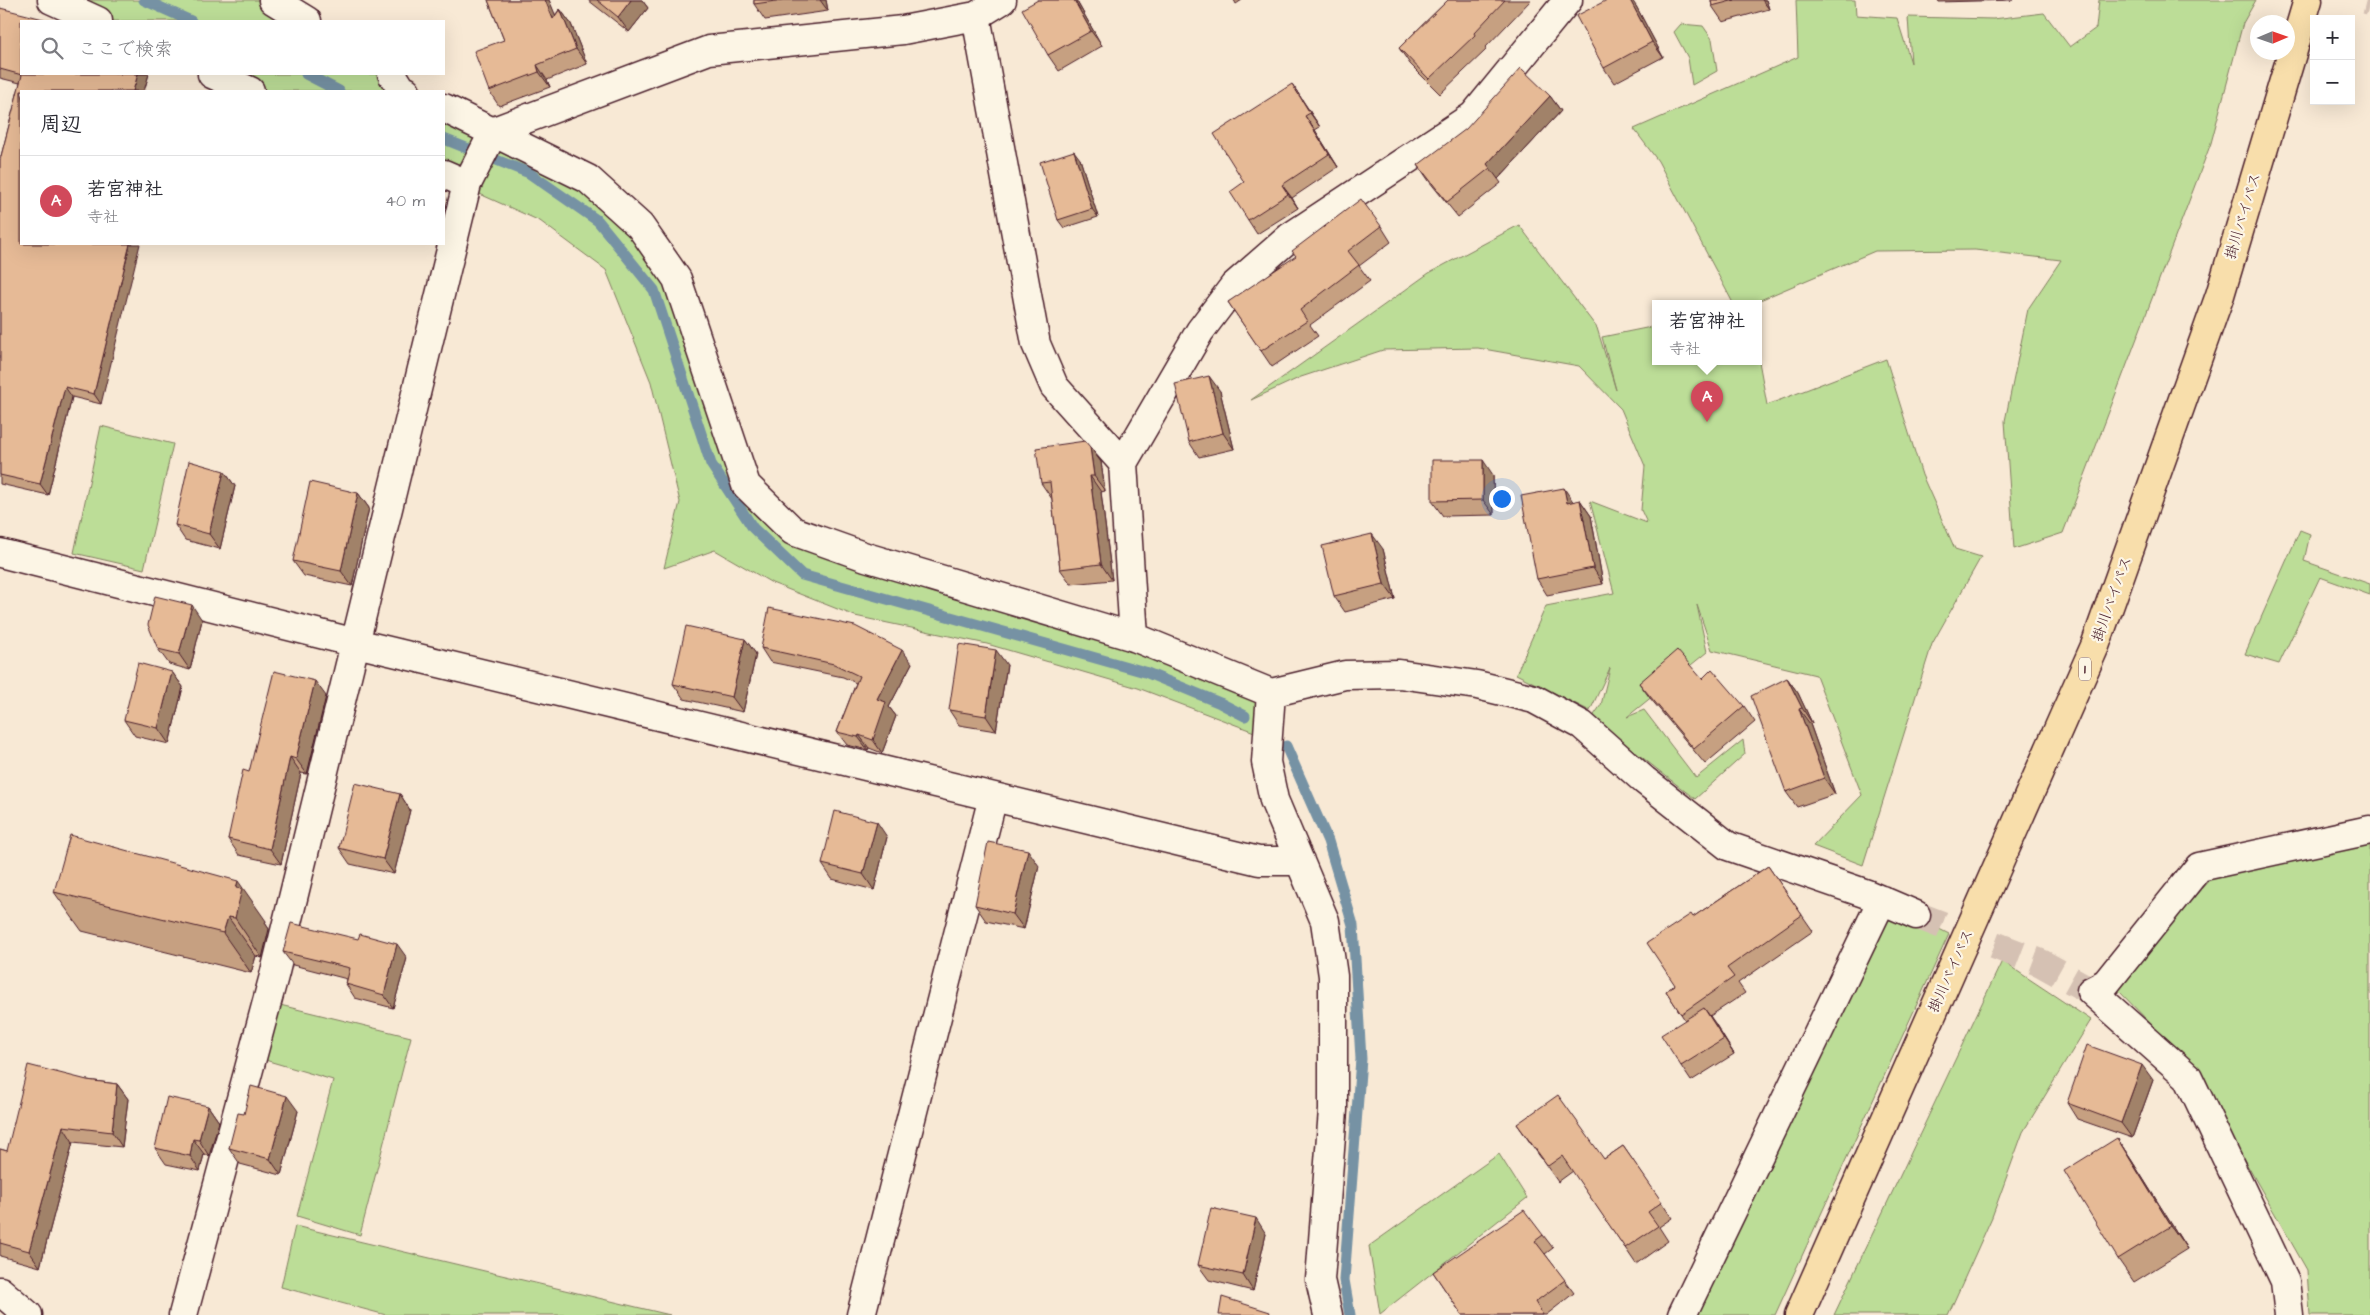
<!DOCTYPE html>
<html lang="ja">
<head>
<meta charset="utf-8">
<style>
  :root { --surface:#fff; --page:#f2f2f3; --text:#2b2b33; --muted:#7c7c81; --line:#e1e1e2; --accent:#d1495b }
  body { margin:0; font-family:"Architects Daughter","Klee One",sans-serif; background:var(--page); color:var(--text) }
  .controls { position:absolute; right:15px; top:15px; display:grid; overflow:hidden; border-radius:0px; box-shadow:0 5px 20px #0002 }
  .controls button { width:45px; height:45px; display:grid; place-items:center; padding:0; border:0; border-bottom:1px solid var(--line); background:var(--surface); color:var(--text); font:25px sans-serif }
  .compass { position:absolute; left:2250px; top:15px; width:45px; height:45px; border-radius:50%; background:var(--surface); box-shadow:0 5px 20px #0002; rotate:88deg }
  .you { position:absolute; left:1501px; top:498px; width:18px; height:18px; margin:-12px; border:4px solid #fff; border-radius:50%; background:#1a73e8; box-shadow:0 0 0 8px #1a73e833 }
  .badge { display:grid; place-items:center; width:32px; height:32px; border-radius:50%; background:var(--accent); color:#fff; font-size:16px; font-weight:700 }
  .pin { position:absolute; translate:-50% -41px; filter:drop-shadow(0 1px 2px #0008) }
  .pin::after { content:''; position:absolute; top:26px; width:18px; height:15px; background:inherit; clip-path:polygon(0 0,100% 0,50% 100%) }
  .popup { position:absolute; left:1652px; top:300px; width:110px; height:65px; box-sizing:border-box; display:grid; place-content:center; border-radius:0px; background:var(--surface); filter:drop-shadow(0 1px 4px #0005); font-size:16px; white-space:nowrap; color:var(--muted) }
  .popup b { font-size:19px; color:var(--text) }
  .popup::after { content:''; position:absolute; left:50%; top:100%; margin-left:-10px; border:10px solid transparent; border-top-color:var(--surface) }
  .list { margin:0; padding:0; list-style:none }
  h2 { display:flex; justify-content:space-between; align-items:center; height:65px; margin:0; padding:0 20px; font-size:21px }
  h2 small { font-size:16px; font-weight:400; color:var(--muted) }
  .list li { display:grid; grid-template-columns:32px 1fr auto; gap:15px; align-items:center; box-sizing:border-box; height:90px; padding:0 20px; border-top:1px solid var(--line) }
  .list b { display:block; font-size:19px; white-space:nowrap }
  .list p { margin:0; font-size:16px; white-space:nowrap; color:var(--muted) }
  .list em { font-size:16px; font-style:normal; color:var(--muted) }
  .icon { flex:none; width:28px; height:28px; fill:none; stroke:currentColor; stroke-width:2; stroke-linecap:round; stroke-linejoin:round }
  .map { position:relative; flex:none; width:2370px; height:1315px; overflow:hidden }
  .search { position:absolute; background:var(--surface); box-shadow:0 5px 20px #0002; left:20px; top:20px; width:425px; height:55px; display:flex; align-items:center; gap:12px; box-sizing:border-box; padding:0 18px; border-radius:0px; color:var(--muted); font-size:19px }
  .panel { position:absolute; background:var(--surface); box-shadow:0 5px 20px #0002; left:20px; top:90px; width:425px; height:155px; border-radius:0px }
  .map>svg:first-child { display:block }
</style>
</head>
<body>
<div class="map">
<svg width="2370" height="1315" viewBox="0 0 2370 1315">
  <rect width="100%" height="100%" fill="#f8e9d5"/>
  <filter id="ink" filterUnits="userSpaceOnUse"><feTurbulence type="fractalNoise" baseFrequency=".02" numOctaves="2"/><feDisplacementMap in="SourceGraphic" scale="10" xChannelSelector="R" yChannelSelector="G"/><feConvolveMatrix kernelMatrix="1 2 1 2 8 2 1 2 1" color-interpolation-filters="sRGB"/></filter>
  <g filter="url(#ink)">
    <!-- green -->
    <path fill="#bcdd97" stroke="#837e61" d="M 67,0 L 259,0 L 298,21 L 112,21 Z
      M 1796,0 L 1855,0 L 1856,15 L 1897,18 L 1911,63 L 1908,17 L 1993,19 L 2044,13 L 2070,47 L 2096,28 L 2099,0 L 2256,0 L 2243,23 L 2211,143 L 2063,533 L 2014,549 L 2005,421 L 2028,309 L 2061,260 L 1975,250 L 1875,251 L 1753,303 L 1733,303 L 1658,161 L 1634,129 L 1798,57 Z
      M 1681,24 L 1703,26 L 1712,39 L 1717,71 L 1692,85 L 1688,58 L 1674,32 Z
      M 226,74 L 384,74 L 396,91 L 262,91 Z
      M 444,113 L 539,154 L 657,250 L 746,484 L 793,531 L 1263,690 L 1257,733 L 1138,688 L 987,644 L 855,616 L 772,583 L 715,550 L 664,568 L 680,502 L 651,382 L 606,270 L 540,221 L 444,178 Z
      M 1519,225 L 1597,328 L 1616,390 L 1602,337 L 1656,326 L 1656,361 L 1758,361 L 1758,356 L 1767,405 L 1886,359 L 1922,475 L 1955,549 L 1981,557 L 1932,644 L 1863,865 L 1813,846 L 1862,795 L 1816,675 L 1712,650 L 1697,605 L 1707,652 L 1627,717 L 1644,710 L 1696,778 L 1743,740 L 1745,754 L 1695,799 L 1592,718 L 1601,705 L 1610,668 L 1590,711 L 1516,674 L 1546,606 L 1614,593 L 1590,501 L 1647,523 L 1641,510 L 1645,466 L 1621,409 L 1579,366 L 1478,348 L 1383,350 L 1301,377 L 1251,400 L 1429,273 Z
      M 101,426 L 173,444 L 144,569 L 74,553 Z
      M 2300,530 L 2310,534 L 2304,561 L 2370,584 L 2370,595 L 2320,577 L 2279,664 L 2245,654 Z
      M 2370,843 L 2370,1315 L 2310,1315 L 2307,1270 L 2189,1063 L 2115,987 L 2210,879 Z
      M 1882,900 L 1949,934 L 1775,1315 L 1690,1315 Z
      M 2002,961 L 2091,1020 L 2023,1132 L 1992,1217 L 1948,1315 L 1834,1315 Z
      M 280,1005 L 411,1037 L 360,1235 L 297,1216 L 333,1080 L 265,1060 Z
      M 1499,1154 L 1527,1198 L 1380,1314 L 1369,1246 Z
      M 295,1226 L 670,1315 L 386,1315 L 281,1287 Z"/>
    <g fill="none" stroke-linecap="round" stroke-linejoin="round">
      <!-- stream -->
      <path stroke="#7692a4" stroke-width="11" d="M 144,0 L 191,21
        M 306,74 L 339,91
        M 444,139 L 529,173 L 598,221 L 654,290 L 711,464 L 753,528 L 802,575 L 1145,672 L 1220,703 L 1245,716
        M 1286,746 L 1328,841 L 1353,925 L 1361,1059 L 1344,1280 L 1350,1315"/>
      <!-- minor-tunnel -->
      <path stroke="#d5c1b3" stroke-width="28" stroke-dasharray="28 14" stroke-linecap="butt" d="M 2366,0 L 2370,1
        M 1916,915 L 2041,963 L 2091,991"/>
      <!-- minor casing -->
      <g stroke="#4a1f2b" stroke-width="31">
        <path id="minor" d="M 52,0 L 98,21
          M 273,0 L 307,21
          M 976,16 L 1036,344 L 1054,386 L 1123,463
          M 212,74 L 250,91
          M 392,74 L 402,90 L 406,91
          M 444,108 L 588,179 L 640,226 L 677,279 L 746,485 L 793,531 L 866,557 L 1134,637 L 1271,693 L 1345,675 L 1399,674 L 1477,685 L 1534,699 L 1582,725 L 1644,780 L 1728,846 L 1867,894 L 1916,915
          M 444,174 L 467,184
          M 0,553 L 356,643 L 1259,861 L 1300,861
          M 1134,637 L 1123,463 L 1200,331 L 1234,286 L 1290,237 L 1473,116 L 1568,0
          M 1271,693 L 1266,762 L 1274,800 L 1325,921 L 1333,976 L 1333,1110 L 1320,1280 L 1328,1315
          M 0,1291 L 28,1315
          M 183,1315 L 275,972 L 467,184 L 494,131 L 709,50 L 903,30 L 976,16 L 1002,0
          M 861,1315 L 993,797
          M 1682,1315 L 1882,900
          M 2289,1315 L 2285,1281 L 2188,1077 L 2091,991 L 2106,983 L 2199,867 L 2370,830"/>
      </g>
      <!-- highway casing -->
      <g stroke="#4a1f2b" stroke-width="31">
        <path id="highway" d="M 1799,1315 L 2095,646 L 2220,295 L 2308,0"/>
      </g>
      <!-- minor -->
      <use href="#minor" stroke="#fcf5e5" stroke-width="28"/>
      <!-- highway -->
      <use href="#highway" stroke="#f8deab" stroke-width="28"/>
    </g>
    <!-- wall -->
    <path fill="#c6a081" stroke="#4a1f2b" d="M 488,0 L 549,0 L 555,15 L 560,9 L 571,24 L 587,64 L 547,80 L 550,87 L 499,106 L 489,91 L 504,40 Z
      M 588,0 L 642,0 L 648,8 L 629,32 Z
      M 754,0 L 826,0 L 828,11 L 765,20 L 754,4 Z
      M 1038,0 L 1076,0 L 1102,46 L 1059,71 L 1048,55 Z
      M 1234,0 L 1242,0 L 1236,4 Z
      M 1448,0 L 1531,0 L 1485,48 L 1486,50 L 1440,94 L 1410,64 L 1399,48 Z
      M 1711,0 L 1766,0 L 1769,9 L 1723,22 L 1712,6 Z
      M 1938,0 L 2014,0 L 1939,2 Z
      M 1636,6 L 1663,57 L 1614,83 L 1604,68 Z
      M 0,8 L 21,74 L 149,74 L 144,91 L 21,91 L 101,404 L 72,397 L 48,495 L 0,484 L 0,160 L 20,83 L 0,78 Z
      M 1292,84 L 1320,127 L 1315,130 L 1338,167 L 1292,198 L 1298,208 L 1257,234 L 1248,220 L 1244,182 Z
      M 1550,96 L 1561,111 L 1498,179 L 1501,183 L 1458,217 L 1429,181 L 1418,165 Z
      M 1080,159 L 1098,217 L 1064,228 L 1058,220 Z
      M 1381,226 L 1391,242 L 1359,266 L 1370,281 L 1310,325 L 1318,336 L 1272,367 L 1228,302 Z
      M 1220,391 L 1234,449 L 1199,457 L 1189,442 Z
      M 1090,447 L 1101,462 L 1105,491 L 1101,492 L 1112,580 L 1071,584 L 1060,569 L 1052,499 L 1041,483 Z
      M 224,471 L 235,486 L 220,549 L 185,540 L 175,525 Z
      M 1493,475 L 1494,515 L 1443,516 L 1432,501 Z
      M 358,493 L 369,508 L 352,586 L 304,576 L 293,561 Z
      M 1580,500 L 1591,516 L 1603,584 L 1547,595 L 1537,579 L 1573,502 Z
      M 1383,549 L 1395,599 L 1345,612 L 1334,596 Z
      M 202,620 L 190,670 L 169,664 L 158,649 Z
      M 745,639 L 756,654 L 743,712 L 684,699 L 673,684 Z
      M 761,648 L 912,663 L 889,707 L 896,716 L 882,753 L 869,748 L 868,750 L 847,745 L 837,732 L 856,683 L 843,677 L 770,662 Z
      M 1007,665 L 996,731 L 959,725 L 949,710 Z
      M 172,672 L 183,687 L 169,744 L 135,736 L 124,720 Z
      M 1787,678 L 1798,693 L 1812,723 L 1810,724 L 1835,794 L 1797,807 L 1786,792 Z
      M 1702,679 L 1744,706 L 1755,722 L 1705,764 L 1650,698 L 1639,683 Z
      M 326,696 L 307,774 L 301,773 L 281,864 L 239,855 L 228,839 L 249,772 Z
      M 400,794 L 410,810 L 394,874 L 350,864 L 339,848 Z
      M 887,837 L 874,890 L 832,879 L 822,864 Z
      M 1039,866 L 1024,929 L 986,921 L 975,905 Z
      M 1768,866 L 1813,931 L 1738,983 L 1745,993 L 1710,1016 L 1734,1054 L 1691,1081 L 1681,1066 L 1685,1020 L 1666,991 L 1675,985 L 1693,917 Z
      M 54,892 L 266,921 L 265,923 L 269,929 L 262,958 L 256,956 L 251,973 L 82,931 Z
      M 283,952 L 407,958 L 393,1008 L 355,998 L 346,984 L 347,979 L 293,965 Z
      M 87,1080 L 117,1084 L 128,1099 L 122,1147 L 73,1142 L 40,1267 L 0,1256 L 0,1149 L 7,1151 Z
      M 2153,1080 L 2132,1138 L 2077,1119 L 2067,1103 Z
      M 208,1106 L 219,1122 L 209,1156 L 204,1154 L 200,1171 L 166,1164 L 155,1148 Z
      M 298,1111 L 281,1175 L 240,1164 L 229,1148 L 244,1114 Z
      M 1517,1124 L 1604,1159 L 1623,1146 L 1672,1218 L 1659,1227 L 1668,1241 L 1636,1264 L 1573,1171 L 1558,1182 Z
      M 2117,1138 L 2132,1161 L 2187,1249 L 2134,1282 L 2118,1259 Z
      M 1266,1234 L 1253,1291 L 1209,1280 L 1198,1265 Z
      M 1543,1235 L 1553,1248 L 1545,1254 L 1574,1293 L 1546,1315 L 1462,1315 L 1433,1272 Z"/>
    <!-- shaded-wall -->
    <path fill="#a18269" stroke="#4a1f2b" d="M 545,0 L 549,0 L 563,33 L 553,19 Z
      M 631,0 L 642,0 L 648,8 L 629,32 L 618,17 Z
      M 820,0 L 826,0 L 828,11 Z
      M 1074,0 L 1076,0 L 1102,46 L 1091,31 Z
      M 1630,0 L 1632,0 L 1636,6 L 1663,57 L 1652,42 Z
      M 1762,0 L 1766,0 L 1769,9 Z
      M 560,9 L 571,24 L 587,64 L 576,49 Z
      M 537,65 L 547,80 L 550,87 L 539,72 Z
      M 138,74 L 149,74 L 144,91 L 133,91 Z
      M 1292,84 L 1301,98 L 1320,127 L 1310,113 Z
      M 1550,96 L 1561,111 L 1498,179 L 1487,164 Z
      M 1305,116 L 1315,130 L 1338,167 L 1329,154 Z
      M 1074,151 L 1080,159 L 1098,217 L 1092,209 Z
      M 1282,185 L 1292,198 L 1298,208 L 1288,194 Z
      M 130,244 L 140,244 L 101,404 L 94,394 Z
      M 1209,376 L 1220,391 L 1234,449 L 1223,433 Z
      M 65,387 L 72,397 L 48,495 L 40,484 Z
      M 1090,447 L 1101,462 L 1105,491 L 1094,476 Z
      M 1483,460 L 1493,475 L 1494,515 L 1483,500 Z
      M 224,471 L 235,486 L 220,549 L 209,534 Z
      M 1090,476 L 1101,492 L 1112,580 L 1101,564 Z
      M 1564,488 L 1574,503 L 1567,503 Z
      M 358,493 L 369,508 L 352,586 L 341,571 Z
      M 1580,500 L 1591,516 L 1603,584 L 1593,568 Z
      M 1372,534 L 1383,549 L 1395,599 L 1384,584 Z
      M 192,605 L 202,620 L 190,670 L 179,654 Z
      M 745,639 L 756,654 L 743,712 L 732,697 Z
      M 902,650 L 912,663 L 889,707 L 896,716 L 882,753 L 873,740 L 877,699 Z
      M 996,650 L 1007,665 L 996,731 L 986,716 Z
      M 172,672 L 183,687 L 169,744 L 158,728 Z
      M 1787,678 L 1798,693 L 1812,723 L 1802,708 Z
      M 315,681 L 326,696 L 307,774 L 296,759 Z
      M 1799,709 L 1810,724 L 1835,794 L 1824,778 Z
      M 859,735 L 869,748 L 868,750 L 858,737 Z
      M 290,757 L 301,773 L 281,864 L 270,849 Z
      M 400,794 L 410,810 L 394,874 L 383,859 Z
      M 877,822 L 887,837 L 874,890 L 863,874 Z
      M 1028,850 L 1039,866 L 1024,929 L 1013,914 Z
      M 238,881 L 266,921 L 265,923 L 269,929 L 262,958 L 235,918 L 236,888 Z
      M 228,917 L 256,956 L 251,973 L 223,933 Z
      M 397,944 L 407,958 L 393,1008 L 384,995 Z
      M 1704,1008 L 1715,1023 L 1734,1054 L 1724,1039 Z
      M 2142,1065 L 2153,1080 L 2132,1138 L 2121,1123 Z
      M 117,1084 L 128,1099 L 122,1147 L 112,1132 Z
      M 287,1096 L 298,1111 L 281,1175 L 270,1159 Z
      M 208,1106 L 219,1122 L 209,1156 L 199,1140 Z
      M 63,1126 L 73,1142 L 40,1267 L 29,1251 Z
      M 2117,1138 L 2132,1161 L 2187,1249 L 2171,1226 Z
      M 193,1139 L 204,1154 L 200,1171 L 190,1156 Z
      M 1256,1218 L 1266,1234 L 1253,1291 L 1243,1275 Z"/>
    <!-- building -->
    <path fill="#e6ba96" stroke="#4a1f2b" d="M 488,0 L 545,0 L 553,19 L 560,9 L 576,49 L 537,65 L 539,72 L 489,91 L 474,51 L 504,40 Z
      M 597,0 L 631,0 L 618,17 Z
      M 754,0 L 783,0 L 754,4 Z
      M 1038,0 L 1074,0 L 1091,31 L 1048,55 L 1022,9 Z
      M 1448,0 L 1505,0 L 1474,33 L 1475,35 L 1429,79 L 1399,48 Z
      M 1607,0 L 1630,0 L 1652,42 L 1604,68 L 1576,16 Z
      M 1711,0 L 1735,0 L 1712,6 Z
      M 0,8 L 51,21 L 21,21 L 21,74 L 138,74 L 133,91 L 21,91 L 21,244 L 130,244 L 94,394 L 65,387 L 40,484 L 0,475 L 0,160 L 22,75 L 0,69 Z
      M 1521,68 L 1550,96 L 1487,164 L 1490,168 L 1447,202 L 1418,165 L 1466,129 Z
      M 1292,84 L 1310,113 L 1305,116 L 1329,154 L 1282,185 L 1288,194 L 1248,220 L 1230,192 L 1244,182 L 1214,134 Z
      M 1074,151 L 1092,209 L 1058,220 L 1040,162 Z
      M 1361,199 L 1381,226 L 1348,251 L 1359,265 L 1300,310 L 1307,321 L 1261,351 L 1228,302 L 1296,256 L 1292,251 Z
      M 1209,376 L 1223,433 L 1189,442 L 1175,384 Z
      M 1085,441 L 1090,447 L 1094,476 L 1090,476 L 1101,564 L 1060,569 L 1050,482 L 1041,483 L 1036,448 Z
      M 1432,460 L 1483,460 L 1483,500 L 1432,501 Z
      M 189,461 L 224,471 L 209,534 L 175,525 Z
      M 310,482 L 358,493 L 341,571 L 293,561 Z
      M 1564,488 L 1567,503 L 1580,500 L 1593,568 L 1537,579 L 1521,496 Z
      M 1372,534 L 1384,584 L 1334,596 L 1322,546 Z
      M 155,596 L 192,605 L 179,654 L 158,649 L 148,625 Z
      M 769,608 L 855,626 L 902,650 L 877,699 L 886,702 L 873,740 L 859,735 L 858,737 L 837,732 L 859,676 L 834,664 L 761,648 Z
      M 686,626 L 745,639 L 732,697 L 673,684 Z
      M 959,644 L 996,650 L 986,716 L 949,710 Z
      M 1677,650 L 1702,679 L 1712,669 L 1744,706 L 1694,749 L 1639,683 Z
      M 138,663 L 172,672 L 158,728 L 124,720 Z
      M 274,671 L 315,681 L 296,759 L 290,757 L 270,849 L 228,839 L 243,770 L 249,772 Z
      M 1787,678 L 1802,708 L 1799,709 L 1824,778 L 1786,792 L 1751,696 Z
      M 355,783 L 400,794 L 383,859 L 339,848 Z
      M 835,811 L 877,822 L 863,874 L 822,864 Z
      M 70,835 L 238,881 L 236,888 L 242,889 L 235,918 L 228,917 L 223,933 L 54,892 Z
      M 988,842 L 1028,850 L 1013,914 L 975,905 Z
      M 1768,866 L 1802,915 L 1727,968 L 1734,977 L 1681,1014 L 1666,991 L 1675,985 L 1647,943 L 1691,914 L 1693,917 Z
      M 291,923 L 358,939 L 360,934 L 397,944 L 384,995 L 346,984 L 350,968 L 283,952 Z
      M 1704,1008 L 1724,1039 L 1681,1066 L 1661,1035 Z
      M 2087,1045 L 2142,1065 L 2121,1123 L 2067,1103 Z
      M 28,1065 L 87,1080 L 117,1084 L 112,1132 L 63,1126 L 29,1251 L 0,1243 L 0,1149 L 7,1151 Z
      M 251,1086 L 287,1096 L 270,1159 L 229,1148 L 238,1113 L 244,1114 Z
      M 1558,1095 L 1604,1159 L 1623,1146 L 1662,1202 L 1648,1212 L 1658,1226 L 1625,1248 L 1562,1156 L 1548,1166 L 1517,1124 Z
      M 167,1097 L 208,1106 L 199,1140 L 193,1139 L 190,1156 L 155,1148 Z
      M 2117,1138 L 2171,1226 L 2118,1259 L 2064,1171 Z
      M 1211,1208 L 1256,1218 L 1243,1275 L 1198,1265 Z
      M 1524,1210 L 1543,1235 L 1535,1241 L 1565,1280 L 1535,1302 L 1543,1315 L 1462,1315 L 1433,1272 Z
      M 1222,1297 L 1270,1312 L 1269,1315 L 1219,1315 Z"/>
  </g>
  <g text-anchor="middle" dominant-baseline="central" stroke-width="4.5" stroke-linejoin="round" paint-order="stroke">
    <!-- shield labels -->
    <rect fill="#fcf5e5" stroke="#7f5f63" stroke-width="1" x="2079" y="657.5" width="12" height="23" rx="4"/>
    <g font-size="14" font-weight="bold" fill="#4a1f2b">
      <text x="2085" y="669">1</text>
    </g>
    <!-- street labels -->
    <g font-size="15" fill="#4a1f2b" stroke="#fcf5e5">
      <text transform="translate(2243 216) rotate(-73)">掛川バイパス</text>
      <text transform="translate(2112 599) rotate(-70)">掛川バイパス</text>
      <text transform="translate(1951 971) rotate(-66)">掛川バイパス</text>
    </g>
  </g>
</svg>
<div class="controls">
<button>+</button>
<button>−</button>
</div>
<svg class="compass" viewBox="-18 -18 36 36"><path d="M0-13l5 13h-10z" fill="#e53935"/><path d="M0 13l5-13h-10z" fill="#7c7c81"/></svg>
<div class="you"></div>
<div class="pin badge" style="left:1707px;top:422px">A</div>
<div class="popup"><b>若宮神社</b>寺社</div>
<div class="search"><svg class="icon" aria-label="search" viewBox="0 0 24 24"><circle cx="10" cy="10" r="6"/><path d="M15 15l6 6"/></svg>ここで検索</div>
<section class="panel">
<h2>周辺<small></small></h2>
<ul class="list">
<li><span class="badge">A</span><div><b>若宮神社</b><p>寺社</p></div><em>40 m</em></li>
</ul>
</section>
</div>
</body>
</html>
